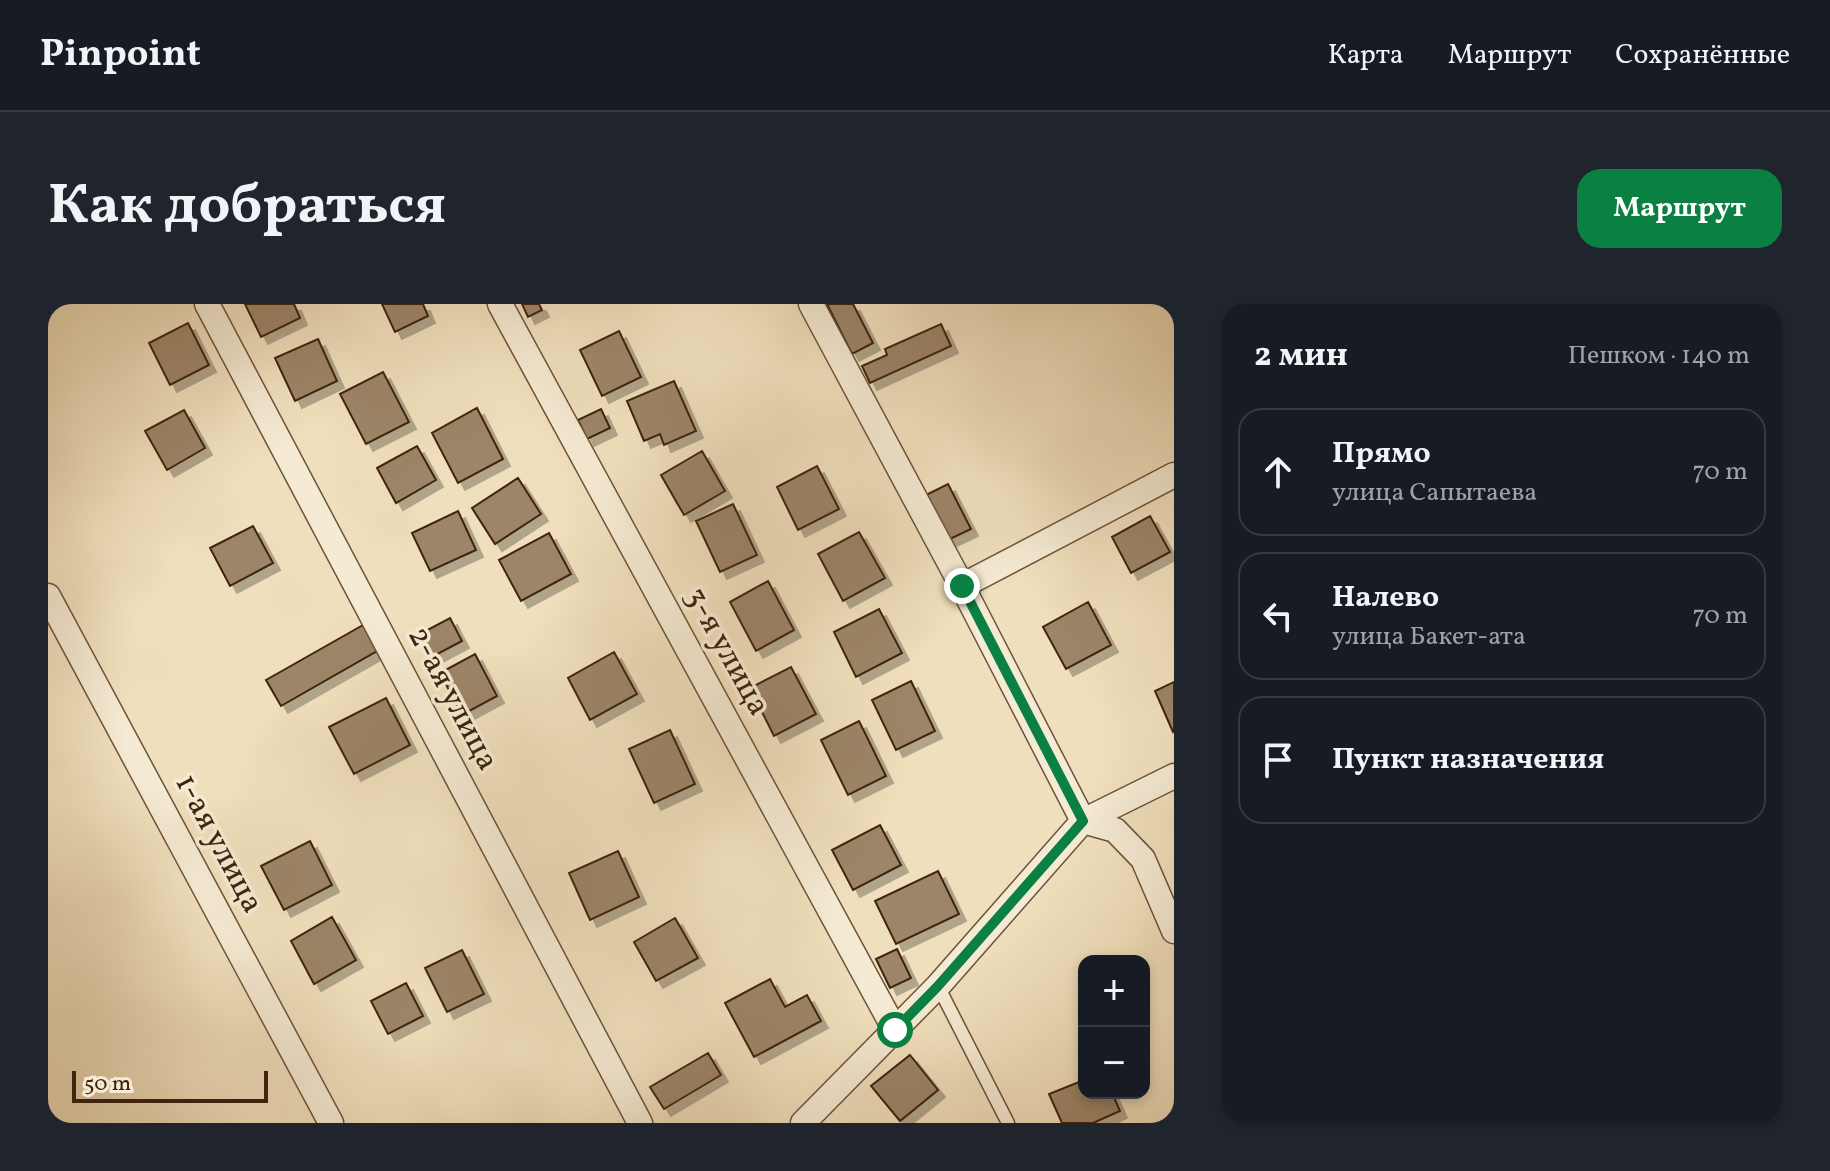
<!DOCTYPE html>
<html lang="ru">
<head>
<meta charset="utf-8">
<style>
  :root { --surface:#171b24; --page:#20242c; --text:#f1f3f6; --muted:#9ea1a6; --line:#363941; --accent:#0b8043 }
  body { margin:0; font-family:Vollkorn,serif; background:var(--page); color:var(--text) }
  .controls { position:absolute; right:24px; bottom:24px; display:grid; overflow:hidden; border-radius:16px; box-shadow:0 4px 12px #0003 }
  .controls button { width:72px; height:72px; display:grid; place-items:center; padding:0; border:0; border-bottom:2px solid var(--line); background:var(--surface); color:var(--text); font:40px sans-serif }
  .scale { position:absolute; left:24px; bottom:20px; width:196px; box-sizing:border-box; padding-left:8px; border:4px solid #41240d; border-top:0; font-size:22px; line-height:28px; white-space:nowrap; color:#41240d; -webkit-text-stroke:6px #f5ead3; paint-order:stroke }
  .stop { position:absolute; width:24px; height:24px; margin:-18px; border:6px solid #0b8043; border-radius:50%; background:#fff }
  .stop.end { background:#0b8043; border-color:#fff; box-shadow:0 2px 8px #0008 }
  .list { margin:0; padding:0; list-style:none }
  h2 { display:flex; justify-content:space-between; align-items:center; height:104px; margin:0; padding:0 32px; font-size:34px }
  h2 small { font-size:26px; font-weight:400; color:var(--muted) }
  .list li { display:grid; grid-template-columns:52px 1fr auto; gap:24px; align-items:center; box-sizing:border-box; height:128px; margin:0 16px 16px; padding:0 16px; border:2px solid var(--line); border-radius:24px }
  .list b { display:block; font-size:30px; white-space:nowrap }
  .list p { margin:0; font-size:26px; white-space:nowrap; color:var(--muted) }
  .list em { font-size:26px; font-style:normal; color:var(--muted) }
  .icon { flex:none; width:44px; height:44px; fill:none; stroke:currentColor; stroke-width:2; stroke-linecap:round; stroke-linejoin:round }
  .map { position:relative; flex:none; width:1126px; height:819px; overflow:hidden; border-radius:24px }
  header { display:flex; align-items:center; gap:48px; box-sizing:border-box; height:112px; padding:0 40px; background:var(--surface); border-bottom:2px solid var(--line) }
  header strong { font-size:38px }
  nav { display:flex; gap:44px; margin-inline-start:auto; font-size:28px }
  .intro { display:flex; align-items:center; justify-content:space-between; box-sizing:border-box; height:192px; padding:0 48px }
  h1 { margin:0; font-size:56px }
  .button { padding:20px 36px; border-radius:24px; background:var(--accent); color:#fff; font-size:28px; font-weight:700 }
  main { display:flex; gap:48px; padding:0 48px }
  aside { flex:1; background:var(--surface); border-radius:24px; box-shadow:0 4px 12px #0003 }
  .map>svg:first-child { display:block }
</style>
</head>
<body>
<header>
<strong>Pinpoint</strong>
<nav><a>Карта</a><a>Маршрут</a><a>Сохранённые</a></nav>
</header>
<div class="intro"><h1>Как добраться</h1><a class="button">Маршрут</a></div>
<main>
<div class="map">
<svg width="1126" height="819" viewBox="0 0 1126 819">
  <defs>
    <filter id="shadow"><feDropShadow dx="7" dy="7" stdDeviation="0" flood-color="#0004"/></filter>
  </defs>
  <rect width="100%" height="100%" fill="#f0dfbc"/>
  <filter id="stains"><feTurbulence type="fractalNoise" baseFrequency=".0025" numOctaves="4"/><feColorMatrix values="0 0 0 0 .2 0 0 0 0 .09 0 0 0 0 .02 0 0 0 .5 -.17"/></filter>
  <radialGradient id="worn" r=".72"><stop offset=".6" stop-color="#630" stop-opacity="0"/><stop offset="1" stop-color="#630" stop-opacity=".3"/></radialGradient>
  <!-- building -->
  <path fill="#9c8568" stroke="#41240d" stroke-width="2" filter="url(#shadow)" d="M 197,0 L 246,0 L 252,14 L 213,33 Z
    M 334,0 L 375,0 L 380,12 L 347,28 Z
    M 474,0 L 491,0 L 494,6 L 480,13 Z
    M 779,0 L 805,0 L 825,39 L 804,50 Z
    M 140,19 L 161,61 L 122,81 L 101,39 Z
    M 893,20 L 903,42 L 822,79 L 814,62 L 839,51 L 837,45 Z
    M 571,27 L 593,73 L 554,92 L 532,46 Z
    M 270,35 L 289,77 L 247,97 L 227,54 Z
    M 335,68 L 361,118 L 318,140 L 292,90 Z
    M 626,77 L 648,127 L 616,141 L 612,130 L 596,137 L 579,97 Z
    M 429,104 L 455,155 L 410,179 L 384,129 Z
    M 553,105 L 562,124 L 539,135 L 530,116 Z
    M 136,106 L 157,144 L 119,166 L 97,127 Z
    M 369,142 L 388,176 L 348,199 L 329,164 Z
    M 654,147 L 677,187 L 636,211 L 613,171 Z
    M 769,162 L 791,205 L 750,226 L 729,183 Z
    M 470,174 L 493,210 L 447,240 L 424,204 Z
    M 900,180 L 923,225 L 900,236 L 878,191 Z
    M 685,200 L 709,251 L 672,268 L 648,217 Z
    M 410,207 L 428,246 L 382,267 L 364,229 Z
    M 1102,212 L 1122,248 L 1083,269 L 1064,233 Z
    M 205,222 L 225,259 L 182,282 L 162,244 Z
    M 811,228 L 837,274 L 795,297 L 770,250 Z
    M 501,229 L 523,270 L 473,297 L 451,256 Z
    M 720,277 L 746,326 L 708,347 L 682,298 Z
    M 1040,298 L 1063,341 L 1018,365 L 995,323 Z
    M 831,305 L 854,349 L 808,373 L 786,328 Z
    M 402,314 L 414,337 L 382,354 L 370,331 Z
    M 315,321 L 329,347 L 233,402 L 218,376 Z
    M 566,348 L 589,390 L 542,416 L 520,374 Z
    M 427,350 L 449,392 L 414,411 L 392,369 Z
    M 743,363 L 768,410 L 726,432 L 702,384 Z
    M 863,377 L 887,427 L 848,446 L 824,396 Z
    M 1126,378 L 1126,427 L 1125,428 L 1107,387 Z
    M 338,394 L 362,441 L 306,470 L 281,423 Z
    M 811,417 L 838,472 L 800,491 L 773,436 Z
    M 622,426 L 647,480 L 606,499 L 581,445 Z
    M 832,521 L 853,561 L 805,586 L 784,546 Z
    M 262,537 L 284,581 L 236,606 L 213,562 Z
    M 570,547 L 591,593 L 542,616 L 521,569 Z
    M 890,567 L 911,610 L 848,640 L 827,597 Z
    M 284,613 L 308,656 L 266,680 L 243,637 Z
    M 627,614 L 650,654 L 608,677 L 586,638 Z
    M 849,645 L 863,674 L 842,684 L 828,655 Z
    M 414,646 L 436,690 L 399,708 L 377,664 Z
    M 722,675 L 737,703 L 759,691 L 773,717 L 706,753 L 677,699 Z
    M 358,679 L 375,712 L 340,730 L 323,697 Z
    M 660,749 L 673,771 L 616,805 L 602,783 Z
    M 862,751 L 890,786 L 852,817 L 823,782 Z
    M 1036,776 L 1036,789 L 1064,789 L 1072,807 L 1045,819 L 1014,819 L 1001,790 Z"/>
  <g fill="none" stroke-linecap="round" stroke-linejoin="round">
    <!-- service casing -->
    <g stroke="#6d5339" stroke-width="15">
      <path id="service" d="M 890,682 L 960,819"/>
    </g>
    <!-- minor casing -->
    <g stroke="#6d5339" stroke-width="27">
      <path id="minor" d="M 159,0 L 592,819
        M 452,0 L 847,726
        M 763,0 L 914,282 L 1035,517
        M 914,282 L 1126,171
        M 0,292 L 283,819
        M 1035,517 L 1067,526 L 1095,555 L 1126,627
        M 755,819 L 890,682 L 1035,517 L 1126,472"/>
    </g>
    <!-- service -->
    <use href="#service" stroke="#f5ead3" stroke-width="12"/>
    <!-- minor -->
    <use href="#minor" stroke="#f5ead3" stroke-width="24"/>
  </g>
  <g fill="none" stroke-linecap="round" stroke-linejoin="round">
    <!-- route -->
    <path stroke="#0b8043" stroke-width="10" d="M 847,726 L 890,682 L 1035,517 L 914,282"/>
  </g>
  <g text-anchor="middle" dominant-baseline="central" stroke-width="7" stroke-linejoin="round" paint-order="stroke">
    <!-- street labels -->
    <g font-size="32" fill="#41240d" stroke="#f5ead3">
      <text transform="translate(678 348) rotate(61)">3-я улица</text>
      <text transform="translate(404 395) rotate(62)">2-ая улица</text>
      <text transform="translate(170 540) rotate(62)">1-ая улица</text>
    </g>
  </g>
  <rect width="100%" height="100%" filter="url(#stains)"/>
  <rect width="100%" height="100%" fill="url(#worn)"/>
</svg>
<div class="controls">
<button>+</button>
<button>−</button>
</div>
<div class="scale">50 m</div>
<div class="stop" style="left:847px;top:726px"></div>
<div class="stop end" style="left:914px;top:282px"></div>
</div>
<aside>
<h2>2 мин<small>Пешком · 140 m</small></h2>
<ul class="list">
<li><svg class="icon" aria-label="ahead" viewBox="0 0 24 24"><path d="M12 20V5M6 11l6-6 6 6"/></svg><div><b>Прямо</b><p>улица Сапытаева</p></div><em>70 m</em></li>
<li><svg class="icon" aria-label="left" viewBox="0 0 24 24"><path d="M17 20v-9H6M10 6l-5 5 5 5"/></svg><div><b>Налево</b><p>улица Бакет-ата</p></div><em>70 m</em></li>
<li><svg class="icon" aria-label="arrive" viewBox="0 0 24 24"><path d="M6 21V4h12l-3 4 3 4H6"/></svg><div><b>Пункт назначения</b></div></li>
</ul>
</aside>
</main>
</body>
</html>
